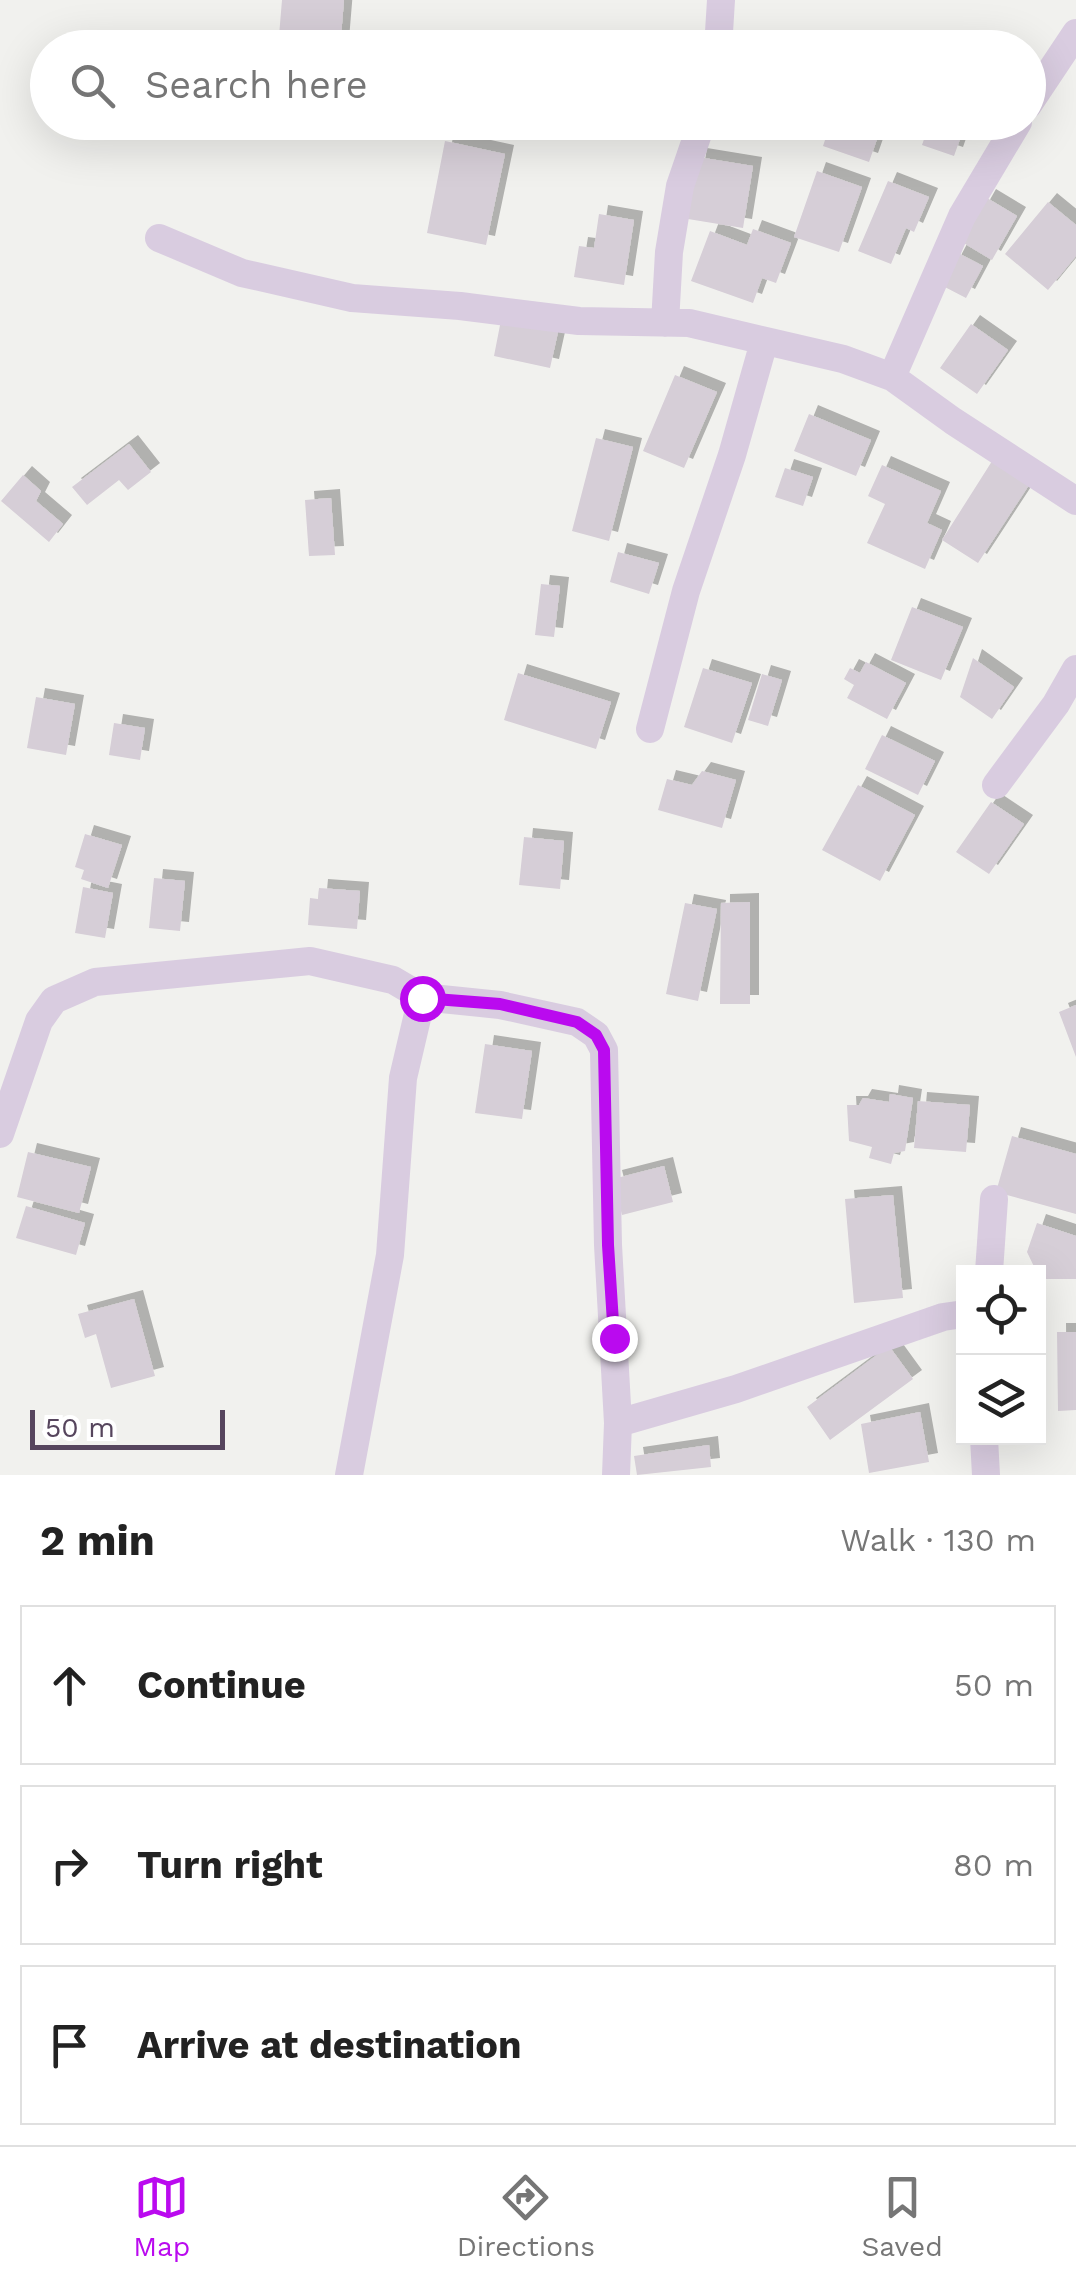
<!DOCTYPE html>
<html lang="en">
<head>
<meta charset="utf-8">
<style>
  :root { --surface:#fff; --page:#f2f2f2; --text:#222; --muted:#767676; --line:#e0e0e0; --accent:#ba0aef }
  body { margin:0; font-family:"Work Sans",sans-serif; background:var(--page); color:var(--text) }
  .controls { position:absolute; right:30px; bottom:30px; display:grid; overflow:hidden; border-radius:0px; box-shadow:0 10px 40px #0002 }
  .controls button { width:90px; height:90px; display:grid; place-items:center; padding:0; border:0; border-bottom:2px solid var(--line); background:var(--surface); color:var(--text); font:50px sans-serif }
  .scale { position:absolute; left:30px; bottom:25px; width:195px; box-sizing:border-box; padding-left:10px; border:5px solid #56455d; border-top:0; font-size:28px; line-height:35px; white-space:nowrap; color:#56455d; -webkit-text-stroke:8px #fff; paint-order:stroke }
  .stop { position:absolute; width:30px; height:30px; margin:-22px; border:8px solid #ba0aef; border-radius:50%; background:#fff }
  .stop.end { background:#ba0aef; border-color:#fff; box-shadow:0 2px 10px #0008 }
  .list { margin:0; padding:0; list-style:none }
  h2 { display:flex; justify-content:space-between; align-items:center; height:130px; margin:0; padding:0 40px; font-size:42px }
  h2 small { font-size:32px; font-weight:400; color:var(--muted) }
  .list li { display:grid; grid-template-columns:65px 1fr auto; gap:30px; align-items:center; box-sizing:border-box; height:160px; margin:0 20px 20px; padding:0 20px; border:2px solid var(--line); border-radius:0px }
  .list b { display:block; font-size:38px; white-space:nowrap }
  .list em { font-size:32px; font-style:normal; color:var(--muted) }
  .icon { flex:none; width:55px; height:55px; fill:none; stroke:currentColor; stroke-width:2; stroke-linecap:round; stroke-linejoin:round }
  .map { position:relative; flex:none; width:1076px; height:1475px; overflow:hidden }
  .search { position:absolute; background:var(--surface); box-shadow:0 10px 40px #0002; left:30px; right:30px; top:30px; height:110px; display:flex; align-items:center; gap:25px; box-sizing:border-box; padding:0 35px; border-radius:55px; color:var(--muted); font-size:38px }
  .sheet { height:670px; background:var(--surface) }
  nav { display:flex; justify-content:space-around; align-items:center; box-sizing:border-box; height:140px; border-top:2px solid var(--line); background:var(--surface); font-size:28px; color:var(--muted) }
  nav a { display:grid; justify-items:center; gap:5px }
  nav .on { color:var(--accent) }
  .map>svg:first-child { display:block }
</style>
</head>
<body>
<div class="map">
<svg width="1076" height="1475" viewBox="0 0 1076 1475">
  <defs>
    <filter id="shadow"><feDropShadow dx="9" dy="-9" stdDeviation="0" flood-color="#0004"/></filter>
  </defs>
  <rect width="100%" height="100%" fill="#f1f1ee"/>
  <!-- building -->
  <path fill="#d6ced7" filter="url(#shadow)" d="M 282,0 L 344,0 L 340,48 L 278,48 Z
    M 831,122 L 883,122 L 869,162 L 823,146 Z
    M 930,122 L 966,122 L 954,156 L 922,145 Z
    M 445,141 L 505,154 L 486,245 L 427,233 Z
    M 698,157 L 753,166 L 743,228 L 688,219 Z
    M 817,171 L 862,187 L 839,252 L 794,237 Z
    M 888,181 L 929,197 L 914,232 L 906,228 L 891,264 L 858,251 Z
    M 987,198 L 1017,216 L 992,260 L 962,242 Z
    M 1048,202 L 1076,225 L 1076,256 L 1048,290 L 1005,254 Z
    M 599,214 L 634,220 L 624,285 L 574,277 L 579,246 L 594,248 Z
    M 753,229 L 791,243 L 776,283 L 762,278 L 753,303 L 691,281 L 710,231 L 747,245 Z
    M 958,253 L 983,266 L 966,298 L 941,285 Z
    M 501,320 L 558,332 L 550,368 L 494,356 Z
    M 971,324 L 1008,350 L 977,394 L 940,368 Z
    M 675,375 L 717,392 L 684,468 L 643,451 Z
    M 809,414 L 871,440 L 856,476 L 794,451 Z
    M 596,438 L 633,447 L 609,541 L 572,531 Z
    M 129,444 L 151,472 L 128,490 L 119,480 L 87,505 L 72,487 Z
    M 994,458 L 1031,482 L 978,563 L 942,540 Z
    M 882,465 L 941,491 L 927,523 L 942,530 L 925,569 L 867,543 L 885,504 L 868,496 Z
    M 785,468 L 813,477 L 803,506 L 775,497 Z
    M 23,475 L 41,491 L 36,501 L 63,524 L 49,542 L 1,501 Z
    M 331,498 L 335,555 L 309,556 L 305,500 Z
    M 618,552 L 659,563 L 649,594 L 610,582 Z
    M 541,584 L 560,586 L 554,637 L 535,635 Z
    M 912,607 L 963,627 L 941,680 L 891,660 Z
    M 973,658 L 1014,687 L 992,719 L 960,697 Z
    M 866,662 L 906,683 L 887,719 L 847,698 L 854,685 L 844,679 L 850,668 L 860,673 Z
    M 703,668 L 752,683 L 732,743 L 684,727 Z
    M 518,673 L 611,702 L 596,749 L 504,720 Z
    M 762,674 L 782,680 L 768,726 L 748,720 Z
    M 36,697 L 75,704 L 66,755 L 27,748 Z
    M 114,723 L 145,728 L 140,760 L 109,755 Z
    M 882,735 L 935,761 L 918,795 L 865,769 Z
    M 702,771 L 736,780 L 722,828 L 658,810 L 667,779 L 692,785 Z
    M 858,785 L 915,815 L 880,881 L 822,850 Z
    M 991,802 L 1024,824 L 989,874 L 956,852 Z
    M 85,834 L 122,845 L 108,888 L 81,879 L 84,870 L 75,867 Z
    M 524,837 L 564,841 L 560,889 L 519,885 Z
    M 154,878 L 185,881 L 180,931 L 149,928 Z
    M 83,887 L 113,893 L 105,938 L 75,933 Z
    M 319,888 L 360,891 L 357,929 L 308,925 L 310,898 L 318,899 Z
    M 750,902 L 750,1004 L 720,1004 L 721,903 Z
    M 685,903 L 717,909 L 698,1001 L 666,994 Z
    M 1076,1005 L 1076,1057 L 1059,1012 Z
    M 485,1044 L 532,1051 L 522,1119 L 475,1113 Z
    M 890,1094 L 913,1098 L 905,1151 L 894,1153 L 891,1164 L 869,1158 L 872,1147 L 849,1141 L 847,1105 L 859,1105 L 863,1098 L 889,1102 Z
    M 918,1101 L 970,1105 L 966,1152 L 914,1148 Z
    M 1012,1136 L 1076,1154 L 1076,1214 L 996,1192 Z
    M 28,1152 L 91,1167 L 79,1213 L 17,1197 Z
    M 664,1166 L 673,1202 L 622,1215 L 613,1179 Z
    M 893,1195 L 903,1298 L 854,1303 L 845,1199 Z
    M 26,1206 L 85,1223 L 76,1255 L 16,1238 Z
    M 1037,1223 L 1076,1236 L 1076,1279 L 1040,1279 L 1027,1252 Z
    M 134,1299 L 155,1376 L 111,1388 L 96,1334 L 85,1338 L 78,1314 Z
    M 1057,1332 L 1076,1332 L 1076,1410 L 1058,1411 Z
    M 889,1346 L 913,1379 L 830,1440 L 807,1407 Z
    M 920,1412 L 929,1462 L 869,1473 L 861,1424 Z
    M 709,1445 L 711,1467 L 637,1475 L 634,1456 Z"/>
  <g fill="none" stroke-linecap="round" stroke-linejoin="round">
    <!-- street -->
    <path stroke="#d9cce0" stroke-width="28" d="M 718,48 L 721,0
      M 1028,105 L 1076,33
      M 159,238 L 242,273 L 352,298 L 460,306 L 579,321 L 689,323 L 843,359 L 892,377 L 953,421 L 1076,501
      M 665,323 L 669,252 L 680,186 L 702,122
      M 892,377 L 962,216 L 1018,122
      M 650,729 L 686,591 L 732,455 L 764,342
      M 996,785 L 1056,704 L 1076,669
      M 0,1134 L 39,1021 L 54,1000 L 95,982 L 310,961 L 393,980 L 422,997 L 500,1005 L 577,1022 L 596,1035 L 604,1050 L 608,1245 L 618,1423 L 616,1475
      M 989,1272 L 994,1199
      M 618,1423 L 736,1389 L 943,1317 L 964,1314
      M 984,1438 L 986,1475
      M 349,1475 L 390,1255 L 403,1078 L 422,997"/>
  </g>
  <g fill="none" stroke-linecap="round" stroke-linejoin="round">
    <!-- route -->
    <path stroke="#ba0aef" stroke-width="12" d="M 422,998 L 500,1004 L 577,1022 L 596,1035 L 604,1050 L 608,1245 L 614,1338"/>
  </g>
</svg>
<div class="controls">
<button><svg class="icon" aria-label="locate" viewBox="0 0 24 24"><circle cx="12" cy="12" r="6"/><path d="M12 2v4M12 18v4M2 12h4M18 12h4"/></svg></button>
<button><svg class="icon" aria-label="layers" viewBox="0 0 24 24"><path d="M12 4l9 5-9 5-9-5zM3 14l9 5 9-5"/></svg></button>
</div>
<div class="scale">50 m</div>
<div class="stop" style="left:422px;top:998px"></div>
<div class="stop end" style="left:614px;top:1338px"></div>
<div class="search"><svg class="icon" aria-label="search" viewBox="0 0 24 24"><circle cx="10" cy="10" r="6"/><path d="M15 15l6 6"/></svg>Search here</div>
</div>
<section class="sheet">
<h2>2 min<small>Walk · 130 m</small></h2>
<ul class="list">
<li><svg class="icon" aria-label="ahead" viewBox="0 0 24 24"><path d="M12 20V5M6 11l6-6 6 6"/></svg><div><b>Continue</b></div><em>50 m</em></li>
<li><svg class="icon" aria-label="right" viewBox="0 0 24 24"><path d="M7 20v-9h11M14 6l5 5-5 5"/></svg><div><b>Turn right</b></div><em>80 m</em></li>
<li><svg class="icon" aria-label="arrive" viewBox="0 0 24 24"><path d="M6 21V4h12l-3 4 3 4H6"/></svg><div><b>Arrive at destination</b></div></li>
</ul>
</section>
<nav>
<a class="on"><svg class="icon" aria-label="map" viewBox="0 0 24 24"><path d="M3 6l6-2 6 2 6-2v14l-6 2-6-2-6 2zM9 4v14M15 6v14"/></svg>Map</a>
<a><svg class="icon" aria-label="directions" viewBox="0 0 24 24"><path d="M12 3l9 9-9 9-9-9zM9 14v-3h6M13 9l2 2-2 2"/></svg>Directions</a>
<a><svg class="icon" aria-label="saved" viewBox="0 0 24 24"><path d="M7 4h10v16l-5-4-5 4z"/></svg>Saved</a>
</nav>
</body>
</html>
